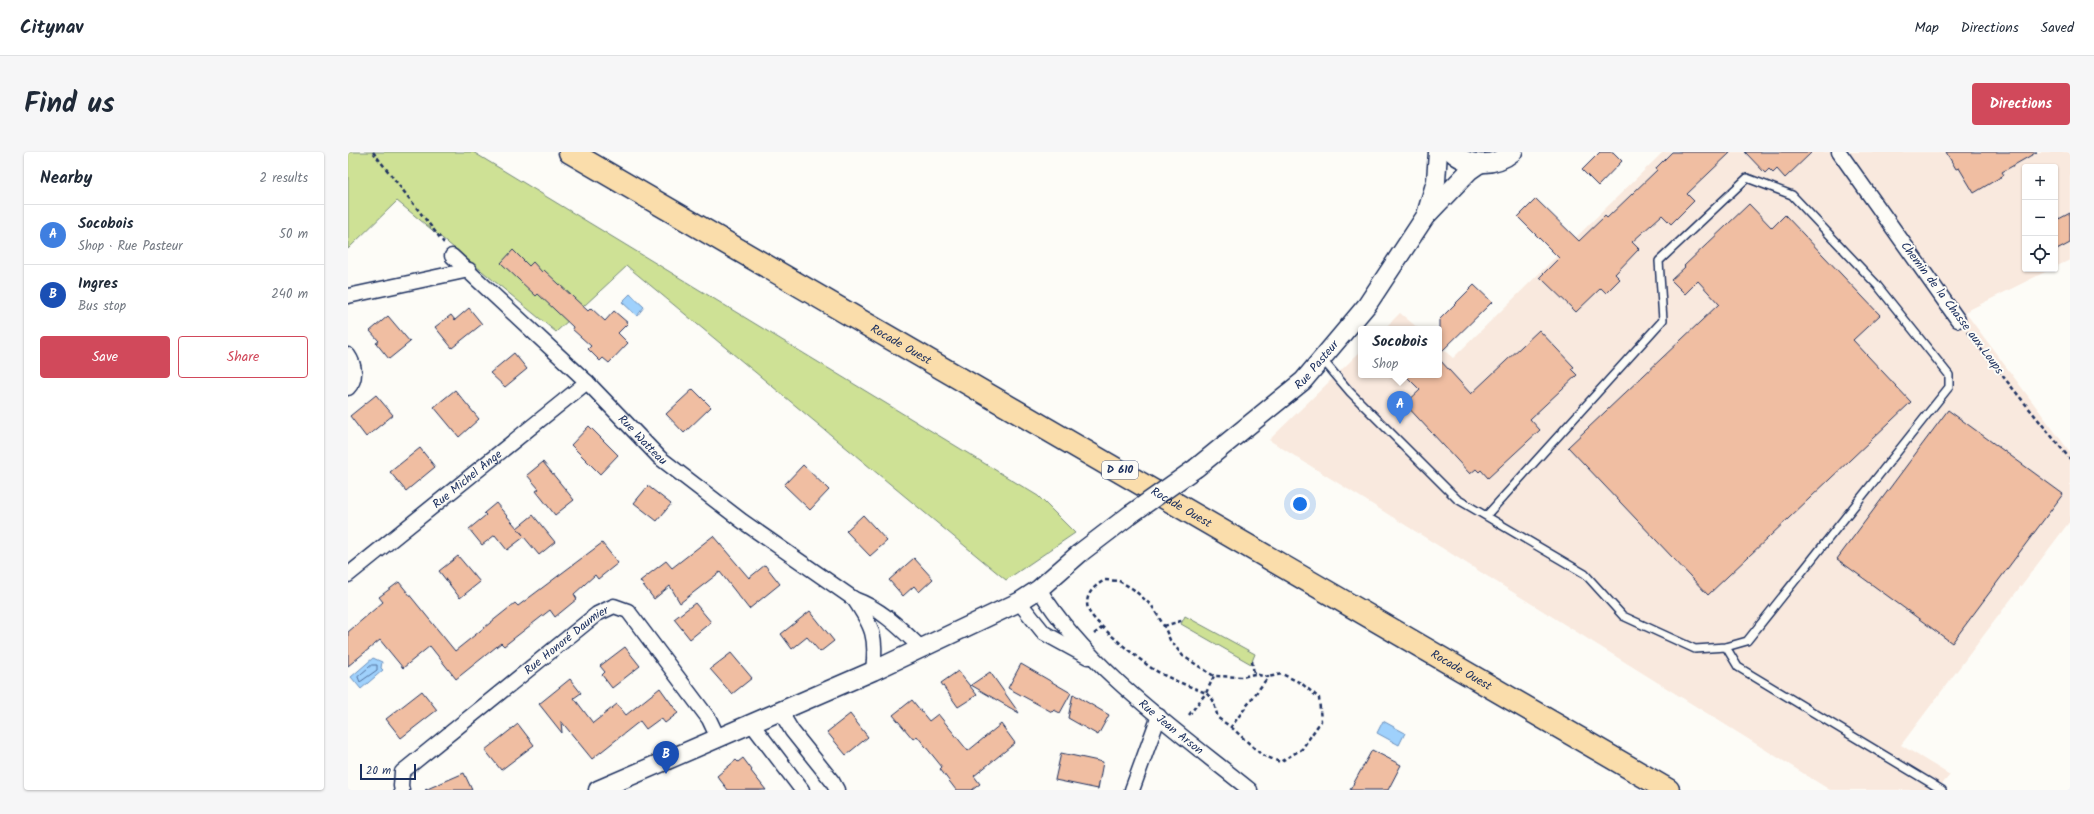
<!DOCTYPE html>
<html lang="en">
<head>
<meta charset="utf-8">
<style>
  :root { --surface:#fff; --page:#f6f6f7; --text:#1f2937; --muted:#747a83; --line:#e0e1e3; --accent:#d1495b }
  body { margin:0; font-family:Kalam,sans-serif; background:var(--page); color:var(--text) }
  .controls { position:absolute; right:12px; top:12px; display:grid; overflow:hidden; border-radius:4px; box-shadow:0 1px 3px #0004 }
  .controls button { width:36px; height:36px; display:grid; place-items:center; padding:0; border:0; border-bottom:1px solid var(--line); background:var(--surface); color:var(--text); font:20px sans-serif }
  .scale { position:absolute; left:12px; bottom:10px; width:56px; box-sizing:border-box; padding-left:4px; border:2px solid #1b2f5e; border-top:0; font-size:11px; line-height:14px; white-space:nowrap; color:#1b2f5e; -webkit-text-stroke:3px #fdfcf7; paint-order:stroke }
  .you { position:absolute; left:952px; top:352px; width:14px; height:14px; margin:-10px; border:3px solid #fff; border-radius:50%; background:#1a73e8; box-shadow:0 0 0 6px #1a73e833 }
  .badge { display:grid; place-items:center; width:26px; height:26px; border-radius:50%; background:var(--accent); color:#fff; font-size:13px; font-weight:700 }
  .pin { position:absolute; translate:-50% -33px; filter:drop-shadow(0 1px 2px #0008) }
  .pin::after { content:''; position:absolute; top:21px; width:14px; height:12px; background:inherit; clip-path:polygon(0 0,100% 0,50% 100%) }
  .popup { position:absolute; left:1010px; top:174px; width:84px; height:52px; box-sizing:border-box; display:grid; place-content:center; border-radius:4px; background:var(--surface); filter:drop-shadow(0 1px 3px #0005); font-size:13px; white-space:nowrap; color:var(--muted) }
  .popup b { font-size:15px; color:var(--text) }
  .popup::after { content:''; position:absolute; left:50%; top:100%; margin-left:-8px; border:8px solid transparent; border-top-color:var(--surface) }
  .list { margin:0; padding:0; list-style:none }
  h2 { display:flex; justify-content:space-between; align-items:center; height:52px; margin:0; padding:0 16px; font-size:17px }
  h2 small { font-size:13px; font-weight:400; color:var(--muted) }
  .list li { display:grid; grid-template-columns:26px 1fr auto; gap:12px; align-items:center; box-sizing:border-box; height:60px; padding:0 16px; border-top:1px solid var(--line) }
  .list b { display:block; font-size:15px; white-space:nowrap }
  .list p { margin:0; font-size:13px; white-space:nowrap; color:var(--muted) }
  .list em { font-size:13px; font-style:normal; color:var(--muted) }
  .actions { display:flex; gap:8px; padding:12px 16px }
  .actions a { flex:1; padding:9px 0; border:1px solid var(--accent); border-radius:4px; text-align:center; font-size:14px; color:var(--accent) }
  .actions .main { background:var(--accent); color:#fff }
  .icon { flex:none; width:22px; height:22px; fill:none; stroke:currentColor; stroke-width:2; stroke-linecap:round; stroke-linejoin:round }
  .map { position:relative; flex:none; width:1722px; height:638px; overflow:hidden; border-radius:4px }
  header { display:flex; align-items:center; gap:24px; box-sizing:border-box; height:56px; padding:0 20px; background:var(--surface); border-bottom:1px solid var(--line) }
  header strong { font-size:19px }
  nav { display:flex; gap:22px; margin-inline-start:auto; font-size:14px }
  .intro { display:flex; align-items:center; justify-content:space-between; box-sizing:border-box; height:96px; padding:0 24px }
  h1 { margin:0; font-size:28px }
  .button { padding:10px 18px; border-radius:4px; background:var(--accent); color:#fff; font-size:14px; font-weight:700 }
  main { display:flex; gap:24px; padding:0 24px }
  aside { flex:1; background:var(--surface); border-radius:4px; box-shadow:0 1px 3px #0004 }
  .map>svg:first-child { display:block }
</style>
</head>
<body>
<header>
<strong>Citynav</strong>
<nav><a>Map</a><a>Directions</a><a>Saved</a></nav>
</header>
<div class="intro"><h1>Find us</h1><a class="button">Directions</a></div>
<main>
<aside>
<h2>Nearby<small>2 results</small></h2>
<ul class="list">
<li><span class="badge" style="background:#3f7fe0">A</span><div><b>Socobois</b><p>Shop · Rue Pasteur</p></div><em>50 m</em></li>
<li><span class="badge" style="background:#1a4fb4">B</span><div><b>Ingres</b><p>Bus stop</p></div><em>240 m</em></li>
</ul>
<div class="actions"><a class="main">Save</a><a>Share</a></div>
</aside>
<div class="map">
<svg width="1722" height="638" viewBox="0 0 1722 638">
  <rect width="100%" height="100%" fill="#fdfcf7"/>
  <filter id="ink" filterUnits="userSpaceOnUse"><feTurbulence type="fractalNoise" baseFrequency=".025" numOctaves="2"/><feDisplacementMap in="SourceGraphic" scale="8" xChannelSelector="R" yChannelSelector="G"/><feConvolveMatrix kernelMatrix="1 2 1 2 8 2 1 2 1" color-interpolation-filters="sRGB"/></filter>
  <g filter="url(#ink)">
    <!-- built -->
    <path fill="#f9e9de" d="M 1315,0 L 1722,0 L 1722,108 L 1707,115 L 1707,15 L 1677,15 L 1677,117 L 1703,117 L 1617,160 L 1722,300 L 1722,369 L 1553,593 L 1602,623 L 1589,638 L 1482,638 L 921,288 L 1013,199 L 1013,223 L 1091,223 L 1091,194 L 1105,206 Z
      M 1052,161 L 1071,177 L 1036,177 Z"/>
    <!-- green -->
    <path fill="#cee195" stroke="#74887a" d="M 0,0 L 125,0 L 690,344 L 727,381 L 658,428 L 279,114 L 208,180 L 49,49 L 0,97 Z
      M 837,464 L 907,502 L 903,512 L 833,472 Z"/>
    <!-- water -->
    <path fill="#9fd1fc" stroke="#6a90bd" d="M 282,142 L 296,155 L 289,164 L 274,150 Z
      M 25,506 L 34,510 L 33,516 L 35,518 L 13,537 L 3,525 Z
      M 1035,569 L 1057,581 L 1051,593 L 1029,581 Z"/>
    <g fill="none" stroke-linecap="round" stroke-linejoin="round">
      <!-- shore -->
      <path stroke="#50709d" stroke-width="1" d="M 24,513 L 29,513 L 29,518 L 12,530 L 10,525 Z"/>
    </g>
    <!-- building -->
    <path fill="#f0bea2" stroke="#1b2f5e" d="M 1252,0 L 1265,0 L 1274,9 L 1250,34 L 1234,18 Z
      M 1324,0 L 1383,0 L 1339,42 L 1346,49 L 1323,72 L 1314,63 L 1284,90 L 1291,97 L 1267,122 L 1272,127 L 1258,141 L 1253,136 L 1228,160 L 1192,125 L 1211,106 L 1170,65 L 1188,47 L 1231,89 L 1257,64 L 1259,66 L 1309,18 L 1308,16 Z
      M 1397,0 L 1464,0 L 1437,26 L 1429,17 L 1425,21 L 1421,17 L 1417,21 Z
      M 1598,0 L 1689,0 L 1654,20 L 1656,23 L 1626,41 L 1611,16 L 1608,17 Z
      M 1401,52 L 1424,76 L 1437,63 L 1532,163 L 1505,188 L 1563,250 L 1360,443 L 1220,295 L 1371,152 L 1350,129 L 1337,142 L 1323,128 L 1337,115 L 1336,114 Z
      M 1722,61 L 1722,91 L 1707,99 L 1707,69 Z
      M 165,98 L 181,114 L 185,110 L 194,120 L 196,118 L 240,159 L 243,156 L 257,169 L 266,159 L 280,171 L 270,181 L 280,191 L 261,211 L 255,206 L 252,209 L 240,197 L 243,194 L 224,177 L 225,175 L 190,142 L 188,144 L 153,111 Z
      M 1126,133 L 1144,150 L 1091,202 L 1091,168 Z
      M 121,156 L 134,172 L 104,196 L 87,175 L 103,163 L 107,168 Z
      M 40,164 L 62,190 L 41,207 L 28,191 L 31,189 L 22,179 Z
      M 1191,178 L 1226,215 L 1223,217 L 1229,223 L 1182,267 L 1192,278 L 1140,326 L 1133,318 L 1131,320 L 1128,317 L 1122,322 L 1057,252 L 1072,238 L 1057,223 L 1091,223 L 1091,207 L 1123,242 Z
      M 166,201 L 179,217 L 157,235 L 142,221 Z
      M 345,237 L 363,255 L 336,281 L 318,262 Z
      M 107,238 L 131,267 L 111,285 L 86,255 Z
      M 28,243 L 45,263 L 18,285 L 2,264 Z
      M 1600,258 L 1715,342 L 1604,491 L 1489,407 Z
      M 241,274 L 270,303 L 252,322 L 223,293 Z
      M 72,296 L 87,315 L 58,339 L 42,320 Z
      M 195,310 L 226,348 L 207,363 L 188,339 L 191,337 L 179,323 Z
      M 455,313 L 481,338 L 462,358 L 436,333 Z
      M 300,334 L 323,352 L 309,369 L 286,351 Z
      M 148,351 L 175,383 L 169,376 L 185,363 L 207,390 L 191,403 L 176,385 L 159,398 L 147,383 L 134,393 L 121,377 L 138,363 L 136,361 Z
      M 515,363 L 539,389 L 522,404 L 498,379 Z
      M 365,384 L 401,426 L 417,413 L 432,432 L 401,457 L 372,420 L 332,451 L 322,434 L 306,447 L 292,429 L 318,409 L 324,416 Z
      M 254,391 L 270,411 L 250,427 L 247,423 L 226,442 L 229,447 L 207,465 L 202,458 L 156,494 L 153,491 L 108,527 L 82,494 L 55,516 L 32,488 L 0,514 L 0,480 L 35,450 L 31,445 L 51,430 L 107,499 L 167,451 L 170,454 Z
      M 110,404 L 132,430 L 112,446 L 91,419 Z
      M 566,406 L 585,427 L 571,440 L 566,434 L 555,444 L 541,428 Z
      M 347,451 L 363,470 L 342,487 L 326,467 Z
      M 462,459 L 486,489 L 472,500 L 459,485 L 444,497 L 433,482 Z
      M 277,495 L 292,514 L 264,536 L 254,523 L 257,520 L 252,514 Z
      M 383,501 L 404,526 L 384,542 L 362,517 Z
      M 673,512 L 723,541 L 712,561 L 706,558 L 704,560 L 660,536 Z
      M 610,519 L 629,543 L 610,555 L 593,531 Z
      M 642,520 L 671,561 L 623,533 Z
      M 222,527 L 233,541 L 226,546 L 245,571 L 269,552 L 278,563 L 312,536 L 330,561 L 317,571 L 313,566 L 298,577 L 292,569 L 244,607 L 213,569 L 214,581 L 191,552 Z
      M 74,539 L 89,558 L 53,586 L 38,567 Z
      M 725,542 L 761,563 L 750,583 L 720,566 Z
      M 564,548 L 581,569 L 590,562 L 620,599 L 653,572 L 667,591 L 626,624 L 632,632 L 624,638 L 608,638 L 592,617 L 594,615 L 569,584 L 565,587 L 545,563 Z
      M 502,562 L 520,585 L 498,603 L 479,580 Z
      M 170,572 L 186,593 L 153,618 L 137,598 Z
      M 1024,598 L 1053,613 L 1040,638 L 1002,638 Z
      M 713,601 L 755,610 L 750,637 L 707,628 Z
      M 395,606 L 404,618 L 403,619 L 418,638 L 380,638 L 369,624 L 388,608 L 390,610 Z
      M 116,621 L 124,638 L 77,638 Z"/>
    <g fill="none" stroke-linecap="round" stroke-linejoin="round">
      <!-- service casing -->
      <g stroke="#1b2f5e" stroke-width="10">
        <path id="service" d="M 974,207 L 1002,240 L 1109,347 L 1237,422 L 1275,464 L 1347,497 L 1378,495 L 1399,489 L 1601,235 L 1601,223 L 1529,133 L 1444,43 L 1399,26 L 1311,109 L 1315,168 L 1138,364
          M 1378,495 L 1390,515 L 1594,638"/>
      </g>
      <!-- minor casing -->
      <g stroke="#1b2f5e" stroke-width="17">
        <g id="minor">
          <path d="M 1491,0 L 1610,168"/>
          <path id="s1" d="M 104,104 L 239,230 L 312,306 L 394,369 L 506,447 C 534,457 553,477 574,497"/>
          <path d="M 0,144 L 121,118"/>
          <path d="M 0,203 C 7,213 9,227 0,236"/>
          <path id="s2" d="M 0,423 L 239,230"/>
          <path id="s3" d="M 691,437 C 740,517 829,579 902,638"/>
          <path d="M 506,447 C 525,475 529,485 525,519"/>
          <path d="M 671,450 L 696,481 L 740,505"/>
          <path d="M 432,559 L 444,579 L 484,629 L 489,638"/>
          <path d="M 403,571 L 454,638"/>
          <path id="s4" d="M 54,638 L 53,634 L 54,620 L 249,462 L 266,454 L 280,459 L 361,567 L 370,586"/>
          <path d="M 784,638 L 811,564"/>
        </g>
      </g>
      <!-- tertiary casing -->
      <g stroke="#1b2f5e" stroke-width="21">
        <g id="tertiary">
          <path d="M 1104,0 C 1121,16 1148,14 1165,0"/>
          <path d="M 1078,63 L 1088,29 L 1090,0"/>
          <path id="s5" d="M 848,316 L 955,229 L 1019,153 L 1077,65 L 1121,19 L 1131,12"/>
          <path d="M 250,638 L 525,519 L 671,450 L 691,437 L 732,401 L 783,362"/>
        </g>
      </g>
      <!-- primary casing -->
      <g stroke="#1b2f5e" stroke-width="25">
        <g id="primary">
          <path id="s6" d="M 222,0 L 1320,638"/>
        </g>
      </g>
      <!-- path -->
      <path stroke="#1b2f5e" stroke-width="2.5" stroke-dasharray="4 3" stroke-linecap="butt" d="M 25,0 L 96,91
        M 1619,180 L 1722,307
        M 757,428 L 771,429 L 785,437 L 804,454 L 816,474 L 822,488 L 835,504 L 866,524 L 894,525 L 906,522 L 920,525 L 883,575 L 870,566 L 865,548 L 858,541 C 841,534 821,527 805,517 C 793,509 743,469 740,457 C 736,443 746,434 757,428 Z
        M 816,474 L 836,468
        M 746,482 L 755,475
        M 904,509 L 906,522
        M 841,563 L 858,541 L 866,524
        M 883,575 L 914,603 L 932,610 L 954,597 L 973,569 L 971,546 L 953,531 L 934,522 L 920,525"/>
      <!-- service -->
      <use href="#service" stroke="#fdfcf7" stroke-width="7"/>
      <!-- minor -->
      <use href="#minor" stroke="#fdfcf7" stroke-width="14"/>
      <!-- tertiary -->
      <use href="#tertiary" stroke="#fdfcf7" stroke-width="18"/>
      <!-- primary -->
      <use href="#primary" stroke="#faddab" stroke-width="22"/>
      <!-- tertiary-bridge casing -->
      <g stroke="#1b2f5e" stroke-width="21" stroke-linecap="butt">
        <path id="tertiary-bridge" d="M 783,362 L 848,316"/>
      </g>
      <!-- tertiary-bridge -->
      <use href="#tertiary-bridge" stroke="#fdfcf7" stroke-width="18"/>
    </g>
  </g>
  <g text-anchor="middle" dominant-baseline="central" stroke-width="4" stroke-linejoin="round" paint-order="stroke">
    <!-- shield labels -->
    <rect fill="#fdfcf7" stroke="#5f6c8c" stroke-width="1" x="754" y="309" width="36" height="18" rx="3"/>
    <g font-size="11" font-weight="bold" fill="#1b2f5e">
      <text x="772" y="318">D 610</text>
    </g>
    <!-- street labels -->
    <g font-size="12" fill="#1b2f5e" stroke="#fdfcf7">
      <text transform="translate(1604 156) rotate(53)">Chemin de la Chasse aux Loups</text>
      <text stroke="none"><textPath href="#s6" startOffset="383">Rocade Ouest</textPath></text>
      <text stroke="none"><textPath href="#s5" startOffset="159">Rue Pasteur</textPath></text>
      <text stroke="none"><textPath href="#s1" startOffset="265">Rue Watteau</textPath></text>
      <text stroke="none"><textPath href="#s2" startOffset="153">Rue Michel Ange</textPath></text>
      <text stroke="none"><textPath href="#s6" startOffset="707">Rocade Ouest</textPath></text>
      <text stroke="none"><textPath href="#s4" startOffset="229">Rue Honoré Daumier</textPath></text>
      <text stroke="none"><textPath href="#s6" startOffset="1031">Rocade Ouest</textPath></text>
      <text stroke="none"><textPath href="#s3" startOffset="192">Rue Jean Arson</textPath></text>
    </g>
  </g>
</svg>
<div class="controls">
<button>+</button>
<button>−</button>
<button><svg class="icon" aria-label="locate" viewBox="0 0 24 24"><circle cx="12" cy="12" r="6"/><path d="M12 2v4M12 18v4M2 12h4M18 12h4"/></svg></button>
</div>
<div class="scale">20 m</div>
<div class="you"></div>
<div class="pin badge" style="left:1052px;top:272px;background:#3f7fe0">A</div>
<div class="popup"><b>Socobois</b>Shop</div>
<div class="pin badge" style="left:318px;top:622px;background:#1a4fb4">B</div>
</div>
</main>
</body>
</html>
